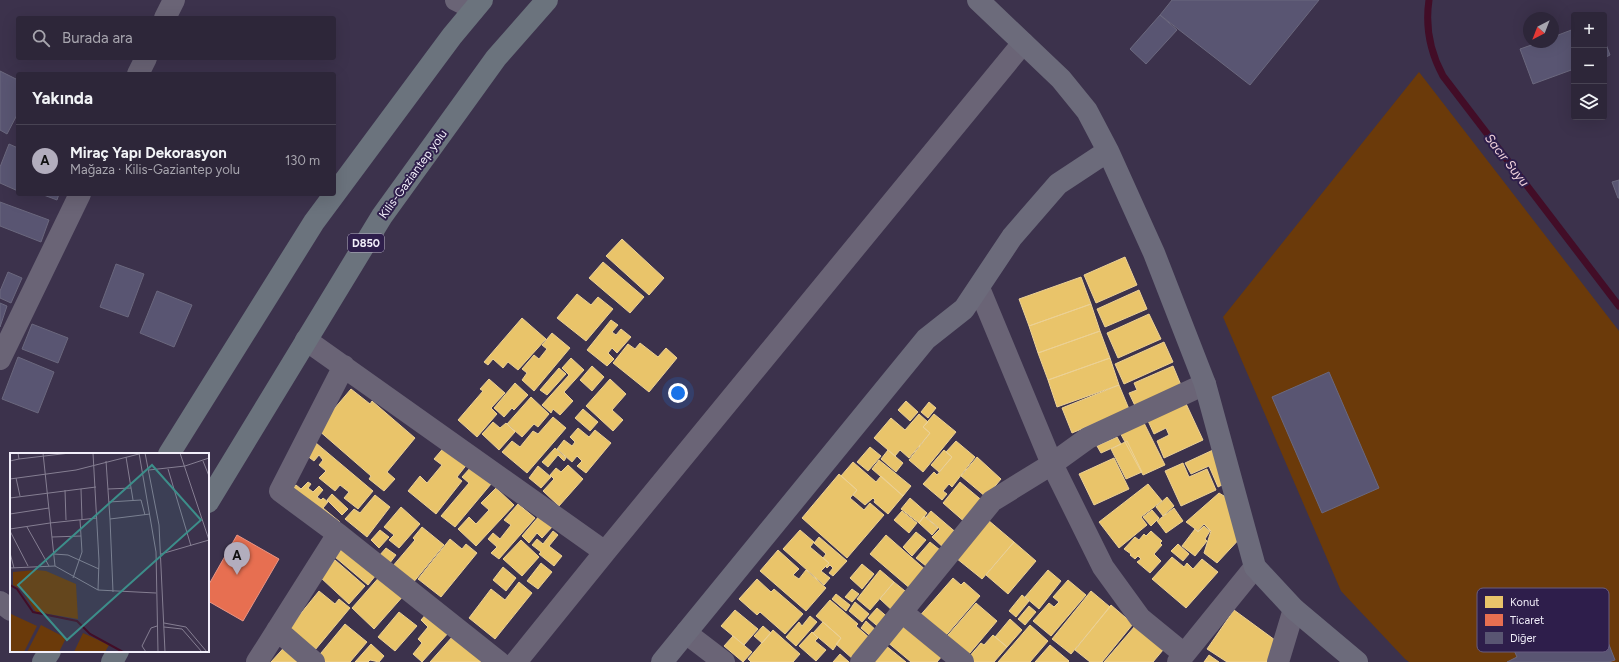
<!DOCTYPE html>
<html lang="tr">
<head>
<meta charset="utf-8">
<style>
  :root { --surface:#2d2639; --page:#393244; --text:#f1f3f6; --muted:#a7a5ae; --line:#484353; --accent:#b2adbd }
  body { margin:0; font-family:Figtree,sans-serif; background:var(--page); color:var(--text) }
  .controls { position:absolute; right:12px; top:12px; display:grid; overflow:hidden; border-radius:4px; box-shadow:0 4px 16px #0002 }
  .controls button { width:36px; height:36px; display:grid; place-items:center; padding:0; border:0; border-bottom:1px solid var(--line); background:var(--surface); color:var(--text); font:20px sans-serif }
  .compass { position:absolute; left:1523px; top:12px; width:36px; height:36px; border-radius:50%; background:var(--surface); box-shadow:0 4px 16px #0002; rotate:222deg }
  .you { position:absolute; left:678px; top:393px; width:14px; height:14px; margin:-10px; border:3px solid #fff; border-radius:50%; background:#1a73e8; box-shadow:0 0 0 6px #1a73e833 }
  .badge { display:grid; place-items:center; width:26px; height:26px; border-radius:50%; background:var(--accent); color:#111; font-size:13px; font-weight:700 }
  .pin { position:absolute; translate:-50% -33px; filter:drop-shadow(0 1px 2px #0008) }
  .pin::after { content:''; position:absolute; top:21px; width:14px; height:12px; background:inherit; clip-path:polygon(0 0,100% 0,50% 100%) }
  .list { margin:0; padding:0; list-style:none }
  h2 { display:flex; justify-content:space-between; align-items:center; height:52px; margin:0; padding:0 16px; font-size:17px }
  h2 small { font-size:13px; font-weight:400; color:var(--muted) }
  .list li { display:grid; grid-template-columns:26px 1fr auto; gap:12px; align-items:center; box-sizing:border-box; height:72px; padding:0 16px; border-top:1px solid var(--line) }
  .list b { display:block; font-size:15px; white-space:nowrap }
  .list p { margin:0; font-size:13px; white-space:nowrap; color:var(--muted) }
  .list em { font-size:13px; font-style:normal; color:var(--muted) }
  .icon { flex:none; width:22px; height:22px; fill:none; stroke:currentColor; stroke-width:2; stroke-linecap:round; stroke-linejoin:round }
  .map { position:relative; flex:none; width:1619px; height:662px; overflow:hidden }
  .search { position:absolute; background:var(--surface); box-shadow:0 4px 16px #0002; left:16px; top:16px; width:320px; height:44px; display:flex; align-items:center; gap:10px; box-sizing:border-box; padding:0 14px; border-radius:4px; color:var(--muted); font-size:15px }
  .panel { position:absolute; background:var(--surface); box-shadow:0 4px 16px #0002; left:16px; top:72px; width:320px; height:124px; border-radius:4px }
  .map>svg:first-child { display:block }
</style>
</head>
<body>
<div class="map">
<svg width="1619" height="662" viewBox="0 0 1619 662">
  <rect width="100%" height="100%" fill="#3c324c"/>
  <!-- green -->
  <path fill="#6b3a0a" d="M 1419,72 L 1619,331 L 1619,662 L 1409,662 L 1405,659 L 1341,591 L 1223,317 Z"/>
  <!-- homes -->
  <path fill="#e9c46a" stroke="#ecd195" d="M 622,239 L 664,278 L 649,295 L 606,256 Z
    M 1125,257 L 1137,285 L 1096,303 L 1084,275 Z
    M 603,262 L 644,297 L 630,313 L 589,278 Z
    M 1081,277 L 1091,304 L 1029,326 L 1019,299 Z
    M 1139,290 L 1147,309 L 1105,327 L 1097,309 Z
    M 577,294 L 591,305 L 598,297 L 613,309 L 586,341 L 557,318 Z
    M 1091,304 L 1100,331 L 1038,353 L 1029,326 Z
    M 1149,314 L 1161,339 L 1118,358 L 1107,333 Z
    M 522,318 L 546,339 L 518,370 L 508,362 L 503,368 L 493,359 L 488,365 L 484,362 Z
    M 611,320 L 618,325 L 612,332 L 616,335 L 621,329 L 631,337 L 617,353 L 612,348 L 608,353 L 614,359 L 607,366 L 587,350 Z
    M 1100,331 L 1110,358 L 1048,380 L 1038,353 Z
    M 552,333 L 570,348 L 534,391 L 522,380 L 527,373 L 522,369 L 534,355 L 539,359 L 547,349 L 542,345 Z
    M 1164,342 L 1173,362 L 1124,384 L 1115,364 Z
    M 640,343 L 658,357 L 666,348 L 677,358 L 649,392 L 613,363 L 628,344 L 635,349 Z
    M 571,358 L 584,370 L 564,392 L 573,401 L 560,415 L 553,409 L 551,413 L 542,405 L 569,375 L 562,368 Z
    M 1110,358 L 1119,385 L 1057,407 L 1048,380 Z
    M 592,366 L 604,377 L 592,391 L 580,380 Z
    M 1173,366 L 1183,390 L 1137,410 L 1129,393 L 1137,390 L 1134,383 Z
    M 559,368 L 566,374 L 547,395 L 540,390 Z
    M 489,379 L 505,393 L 491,408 L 497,414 L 477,437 L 458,420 L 483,391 L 480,389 Z
    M 610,379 L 626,394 L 612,410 L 623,420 L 613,431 L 586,406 Z
    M 515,383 L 528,395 L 514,410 L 512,408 L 504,417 L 494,408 Z
    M 1119,385 L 1129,409 L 1072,433 L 1062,408 Z
    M 351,389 L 370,404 L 372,401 L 415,438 L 387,472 L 395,479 L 384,491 L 369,479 L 371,476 L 317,429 Z
    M 1182,395 L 1203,440 L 1164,458 L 1157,441 L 1169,435 L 1166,428 L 1154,434 L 1144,412 Z
    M 531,397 L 549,414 L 538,427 L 534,424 L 522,437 L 507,424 Z
    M 906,401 L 918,412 L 910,421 L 898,410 Z
    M 929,402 L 936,408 L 928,418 L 921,412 Z
    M 583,409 L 598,422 L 590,431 L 575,418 Z
    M 919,414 L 928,422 L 923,427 L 930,433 L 909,458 L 900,450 L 895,456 L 874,438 L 891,418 L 905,430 Z
    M 934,414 L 956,432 L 923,472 L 909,460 L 930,433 L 923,427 Z
    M 553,417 L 566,428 L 527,473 L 502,452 L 512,441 L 520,447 L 533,431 L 538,434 Z
    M 1141,417 L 1165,465 L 1143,475 L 1118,429 Z
    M 493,422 L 500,428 L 506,423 L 515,432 L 499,450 L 482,434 Z
    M 578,428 L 589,437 L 595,430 L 611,443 L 586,473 L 577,466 L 582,461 L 577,456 L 572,462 L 557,449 L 564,440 L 572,446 L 575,442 L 570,437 Z
    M 1117,437 L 1121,444 L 1101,453 L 1097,446 Z
    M 956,441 L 975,457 L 952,487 L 949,484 L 943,491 L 947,494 L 942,500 L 923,484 L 934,472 L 937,475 L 952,457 L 946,452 Z
    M 1127,441 L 1142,472 L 1126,479 L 1111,449 Z
    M 316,443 L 373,491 L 358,509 L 344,498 L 349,492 L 340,485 L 335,491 L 319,478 L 326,471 L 319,465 L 323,460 L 319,455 L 314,461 L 306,455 Z
    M 446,445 L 468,463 L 457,477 L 462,481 L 436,514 L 408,491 L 420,476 L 427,483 L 442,465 L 434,459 Z
    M 870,447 L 881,456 L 868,471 L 857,462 Z
    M 555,448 L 566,458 L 564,461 L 558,455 L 548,467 L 542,462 Z
    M 888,450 L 903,463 L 896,472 L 881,459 Z
    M 944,450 L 952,457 L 939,472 L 931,465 Z
    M 1213,450 L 1228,482 L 1218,487 L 1209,466 L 1191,474 L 1185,463 Z
    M 977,457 L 1001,479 L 986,497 L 961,476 Z
    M 1114,458 L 1129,489 L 1094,505 L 1079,474 Z
    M 879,460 L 911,486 L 903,496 L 872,469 Z
    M 853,462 L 876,482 L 881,476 L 903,496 L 888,514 L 874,502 L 875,500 L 873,498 L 865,505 L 853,495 L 857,490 L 841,476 Z
    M 1183,463 L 1189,477 L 1207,469 L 1216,490 L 1181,506 L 1165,471 Z
    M 568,465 L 583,479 L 559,506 L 543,491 L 554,479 L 550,475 L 556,468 L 561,472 Z
    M 538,466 L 551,477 L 541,488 L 529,478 Z
    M 471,467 L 491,484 L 455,527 L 441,516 L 469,483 L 462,477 Z
    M 839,474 L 857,490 L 850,498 L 864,510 L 870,503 L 884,515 L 847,558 L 802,518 Z
    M 308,482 L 311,484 L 308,488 L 313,492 L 319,486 L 323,490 L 317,497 L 321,500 L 323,498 L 328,502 L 323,508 L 340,522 L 289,493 L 296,485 L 301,489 Z
    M 960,482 L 985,503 L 967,524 L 943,503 Z
    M 1148,484 L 1162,501 L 1141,517 L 1147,525 L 1119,548 L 1099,522 Z
    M 496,488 L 514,505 L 476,546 L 458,529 L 469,517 L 476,524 L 489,510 L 481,503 Z
    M 1219,493 L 1229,499 L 1243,535 L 1217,563 L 1204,553 L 1211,531 L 1204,524 L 1198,531 L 1186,522 Z
    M 332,494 L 348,509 L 342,515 L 327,500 Z
    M 375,495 L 390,507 L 367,537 L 345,519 L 354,509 L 360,513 Z
    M 1167,497 L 1174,506 L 1163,516 L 1156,507 Z
    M 910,498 L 927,513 L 919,523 L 901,509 Z
    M 518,504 L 535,518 L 499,559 L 491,553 L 497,547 L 488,539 L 493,533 L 500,539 L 511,525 L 504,520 Z
    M 401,507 L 420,524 L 399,548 L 389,540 L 394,535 L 384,527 Z
    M 1174,508 L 1183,521 L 1166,533 L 1157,521 Z
    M 1152,510 L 1159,518 L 1151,526 L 1143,517 Z
    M 902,511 L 917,523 L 909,533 L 894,520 Z
    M 931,511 L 959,535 L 946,550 L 932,537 L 940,529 L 926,517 Z
    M 540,515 L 553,526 L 542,538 L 537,533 L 529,543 L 522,536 Z
    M 924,516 L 938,528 L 932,535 L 919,523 Z
    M 988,520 L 1014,542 L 982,579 L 956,558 Z
    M 1204,526 L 1210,531 L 1205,539 L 1207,541 L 1195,556 L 1182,546 L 1195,529 L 1198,532 Z
    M 422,527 L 444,545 L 412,584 L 392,567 L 415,540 L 413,538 Z
    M 380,530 L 389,537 L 379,548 L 371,540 Z
    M 800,530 L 814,542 L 810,547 L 829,563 L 821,571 L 830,578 L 824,585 L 783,549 Z
    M 553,531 L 558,535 L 549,546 L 562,556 L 554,566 L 539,554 L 541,552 L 532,545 L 537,539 L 543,544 Z
    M 1151,531 L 1162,541 L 1160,543 L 1162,545 L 1154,554 L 1161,561 L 1150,573 L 1137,562 L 1141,559 L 1138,556 L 1135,559 L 1130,555 L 1131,554 L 1124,549 L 1135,537 L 1139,540 L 1144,534 L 1146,536 Z
    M 916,532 L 926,540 L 912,556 L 903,547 Z
    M 886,535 L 928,572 L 912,590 L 870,554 Z
    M 819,537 L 847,561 L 833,576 L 829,573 L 833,568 L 830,565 L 827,568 L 826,567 L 829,563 L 823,558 L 826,554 L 814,543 Z
    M 450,539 L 462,549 L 466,544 L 477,553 L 441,597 L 418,579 Z
    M 521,540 L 539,557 L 522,576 L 503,559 Z
    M 348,542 L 380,570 L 368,585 L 335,557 Z
    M 930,542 L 945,554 L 931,570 L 916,558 Z
    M 1014,542 L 1036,561 L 1008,594 L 986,575 Z
    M 1178,544 L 1189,554 L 1183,561 L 1171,551 Z
    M 386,548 L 396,555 L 389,564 L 379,556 Z
    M 778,550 L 799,569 L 793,575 L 799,579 L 806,570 L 826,588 L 806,611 L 760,571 Z
    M 1172,557 L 1184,567 L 1187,563 L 1193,569 L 1202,559 L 1218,572 L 1186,608 L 1152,579 Z
    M 335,560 L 365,586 L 349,604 L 320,577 Z
    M 541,563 L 552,572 L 538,589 L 527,581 Z
    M 862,564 L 874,574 L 862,589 L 850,578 Z
    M 503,567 L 516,578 L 506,591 L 493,580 Z
    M 880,570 L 894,582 L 870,610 L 857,599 Z
    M 1048,570 L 1061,581 L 1039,609 L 1025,597 Z
    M 382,574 L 405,594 L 374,629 L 352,608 Z
    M 953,578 L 961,585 L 964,582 L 980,596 L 942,640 L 917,619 Z
    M 757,579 L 771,592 L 774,589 L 803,614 L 785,634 L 760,612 L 757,615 L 739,599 Z
    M 1068,580 L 1086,595 L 1051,636 L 1033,621 L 1049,603 L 1054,607 L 1059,602 L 1053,597 Z
    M 519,582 L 532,593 L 495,639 L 469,618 L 491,589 L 505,600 Z
    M 894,582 L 910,595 L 895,613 L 880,599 Z
    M 852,589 L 859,594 L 852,602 L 845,597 Z
    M 319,591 L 335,604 L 339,599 L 350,608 L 315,650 L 289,628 Z
    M 1091,591 L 1110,607 L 1071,654 L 1052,639 Z
    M 836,594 L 850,605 L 846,611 L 832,599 Z
    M 1022,595 L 1029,601 L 1016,617 L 1009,611 Z
    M 830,600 L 858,624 L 856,626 L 872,640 L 854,660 L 836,644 L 841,638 L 816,616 Z
    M 855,602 L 869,614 L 862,622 L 849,611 Z
    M 976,603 L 997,621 L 964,660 L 942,642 Z
    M 1111,605 L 1133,624 L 1102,662 L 1090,662 L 1075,650 Z
    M 1029,606 L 1036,612 L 1025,625 L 1018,619 Z
    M 877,608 L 891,620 L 882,630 L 868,618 Z
    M 735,610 L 758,629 L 744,645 L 721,626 Z
    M 1234,610 L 1279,643 L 1272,662 L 1227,662 L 1207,649 Z
    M 399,612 L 417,626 L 395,651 L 378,637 Z
    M 428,612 L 450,631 L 422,662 L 413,654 L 422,643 L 418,639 L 428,627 L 421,620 Z
    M 810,616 L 817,622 L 796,646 L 786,637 L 799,622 L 802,626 Z
    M 1010,619 L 1022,630 L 1007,647 L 995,637 Z
    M 866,621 L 879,633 L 874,639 L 861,628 Z
    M 823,622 L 841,638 L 833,650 L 813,633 Z
    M 902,622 L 942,656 L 937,662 L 911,662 L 886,641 Z
    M 345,624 L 367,642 L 350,662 L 320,662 L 316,659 Z
    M 1030,625 L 1048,641 L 1030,662 L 998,662 Z
    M 763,626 L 771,633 L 762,643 L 754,636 Z
    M 1135,626 L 1163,650 L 1153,662 L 1104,662 Z
    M 773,630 L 800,654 L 793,662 L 751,662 L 748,659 Z
    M 812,632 L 818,638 L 815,641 L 826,650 L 816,661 L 799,646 Z
    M 993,635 L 1007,647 L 994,662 L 972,662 L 968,658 L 981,643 L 984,645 Z
    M 453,636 L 482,661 L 481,662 L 430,662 Z
    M 733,636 L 752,652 L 743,662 L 724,646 Z
    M 289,642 L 311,662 L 271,662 Z
    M 371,644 L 384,656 L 379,662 L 370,660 L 368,662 L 355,662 Z
    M 885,645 L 906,662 L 871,662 Z
    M 1050,645 L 1069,661 L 1068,662 L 1035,662 Z
    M 840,654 L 849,662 L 833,662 Z
    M 1209,655 L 1219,662 L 1204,662 Z"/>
  <!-- shops -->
  <path fill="#e76f51" stroke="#ea9584" d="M 237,535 L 279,559 L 243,621 L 208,601 L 208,586 Z"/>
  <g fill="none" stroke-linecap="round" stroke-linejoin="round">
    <!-- stream -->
    <path stroke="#420d27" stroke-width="7" d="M 1429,0 C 1425,27 1430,52 1443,76 L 1619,306"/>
  </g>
  <!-- building -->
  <path fill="#595572" stroke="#6b687e" d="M 1172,0 L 1319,0 L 1250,85 L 1160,15 Z
    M 1160,15 L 1177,30 L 1146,64 L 1130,49 Z
    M 1574,29 L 1574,69 L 1533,84 L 1520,49 L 1540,42 L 1553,42 L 1553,37 Z
    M 1604,39 L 1610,55 L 1604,58 Z
    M 0,71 L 18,80 L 18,113 L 7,134 L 0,130 Z
    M 9,144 L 18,148 L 18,191 L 0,183 L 0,167 Z
    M 1619,180 L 1619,198 L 1618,198 L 1612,182 Z
    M 41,194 L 59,194 L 57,200 Z
    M 0,202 L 49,220 L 41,242 L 0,226 Z
    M 116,264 L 144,274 L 128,317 L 100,307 Z
    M 8,272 L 22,278 L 11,303 L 0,298 L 0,291 Z
    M 157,291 L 192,305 L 174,347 L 140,333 Z
    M 0,303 L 7,306 L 0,327 Z
    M 32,324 L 68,338 L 58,363 L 22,349 Z
    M 18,357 L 54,372 L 38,413 L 2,399 Z
    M 1329,372 L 1379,488 L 1322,513 L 1272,397 Z
    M 1587,617 L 1592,631 L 1602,627 L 1615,660 L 1609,662 L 1507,662 L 1517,657 L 1513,648 Z"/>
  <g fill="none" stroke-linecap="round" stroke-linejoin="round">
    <!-- street -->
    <path stroke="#6a6476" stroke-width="22" d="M 456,0 L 474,9
      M 165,18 L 174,0
      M 138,74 L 146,58
      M 979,288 L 1052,464 L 1103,567 L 1140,618 L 1184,654
      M 306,340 L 605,552 L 516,662
      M 0,359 L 80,194
      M 344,366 L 280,491 L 338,534 L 499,662
      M 605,552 L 1023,43
      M 0,602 L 11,610
      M 902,612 L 963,662
      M 277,630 L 314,662
      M 686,633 L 724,662
      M 257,662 L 338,534
      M 861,662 L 992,501 L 1052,464 L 1088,438 L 1205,384
      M 1178,662 L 1255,567
      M 1278,662 L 1294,609"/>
    <!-- secondary -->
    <path stroke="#6c6b7b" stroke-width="22" d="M 978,0 L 1061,79 L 1087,111 L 1108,151
      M 662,662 L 926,339 L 964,309 L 1012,237 L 1058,184 L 1108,151 L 1154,253 L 1205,384 L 1255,567 L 1294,609 L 1357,662"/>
    <!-- highway -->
    <path stroke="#6b737d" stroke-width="22" d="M 169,454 L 314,222 L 452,36 L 482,0
      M 208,502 L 382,216 L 496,58 L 547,0
      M 43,662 L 50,651
      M 112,662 L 118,651"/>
  </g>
  <g text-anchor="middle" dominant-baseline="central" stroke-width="4" stroke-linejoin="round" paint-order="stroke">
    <!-- shield labels -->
    <rect fill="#2e1e4b" stroke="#b7b0c6" stroke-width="1" x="348" y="234" width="36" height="18" rx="3"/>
    <g font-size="11" font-weight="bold" fill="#f2effa">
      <text x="366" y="243">D850</text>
    </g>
    <!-- street labels -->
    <g font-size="12" fill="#f2effa" stroke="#2e1e4b">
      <text transform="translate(413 174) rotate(-54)">Kilis-Gaziantep yolu</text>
    </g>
    <!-- water labels -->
    <g font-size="13" font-style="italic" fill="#f2d4dd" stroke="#2e1e4b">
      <text transform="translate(1507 160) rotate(52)">Sacır Suyu</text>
    </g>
  </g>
  <!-- overview -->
  <g transform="translate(10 453)">
    <rect width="199" height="199" fill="#3c324c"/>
    <path d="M 26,117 L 36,118 L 66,131 L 68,166 L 26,159 L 11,136 L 3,132 L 3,119 ZM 1,161 L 27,173 L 14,199 L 0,199 ZM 31,172 L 56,185 L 49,199 L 17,199 ZM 73,180 L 99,192 L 95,199 L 64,199 Z" fill="#6b3a0a"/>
    <path fill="none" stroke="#420d27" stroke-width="2" d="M 0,132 L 7,136 L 23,159 L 67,168 L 80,181 L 113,199"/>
    <path fill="none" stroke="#857e92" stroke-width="1" d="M 33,0 L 45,113M 129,0 L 146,99 L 148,199M 135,0 L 149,72 L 155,199M 116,4 L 123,47M 9,6 L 60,0M 0,8 L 9,6 L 8,0M 96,8 L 100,66 L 140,61M 193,8 L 199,23M 158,16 L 181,93M 139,17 L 175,13 L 199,5M 6,25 L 10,43M 0,26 L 66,17 L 129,1M 71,36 L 72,66M 98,36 L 121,35M 55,37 L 56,67M 0,45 L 86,34M 99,49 L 131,47 L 135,62M 0,61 L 39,55M 100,66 L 103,139M 40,70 L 87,65M 17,74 L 39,113M 0,76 L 40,70M 0,78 L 18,113M 42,84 L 71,83M 0,100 L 4,115M 44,101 L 58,102 L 89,116M 151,101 L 199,87 L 170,0M 0,115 L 45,113 L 88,137 L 89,108 L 83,0M 63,125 L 72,99 L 70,67M 88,137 L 146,140M 154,170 L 176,174 L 197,199M 154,174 L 172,176 L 192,199M 136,199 L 132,193 L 141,175 L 147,173"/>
    <path fill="#3c8e8a" fill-opacity="0.15" stroke="#3c8e8a" stroke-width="2" d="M 142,12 L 191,67 L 57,187 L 8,132 Z"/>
    <rect width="199" height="199" fill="none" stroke="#f2effa" stroke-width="2"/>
  </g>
  <!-- legend -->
  <rect x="1477" y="588" width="132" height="64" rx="6" fill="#2e1e4b" stroke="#695d80" stroke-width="1"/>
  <rect x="1485" y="596" width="18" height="12" fill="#e9c46a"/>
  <rect x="1485" y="614" width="18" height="12" fill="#e76f51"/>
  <rect x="1485" y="632" width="18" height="12" fill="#595572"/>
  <g font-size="11" fill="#f2effa">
    <text x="1510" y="606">Konut</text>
    <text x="1510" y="624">Ticaret</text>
    <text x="1510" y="642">Diğer</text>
  </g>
</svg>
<div class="controls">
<button>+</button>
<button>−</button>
<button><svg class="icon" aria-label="layers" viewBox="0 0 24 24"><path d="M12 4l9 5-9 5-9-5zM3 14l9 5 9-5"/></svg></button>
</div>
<svg class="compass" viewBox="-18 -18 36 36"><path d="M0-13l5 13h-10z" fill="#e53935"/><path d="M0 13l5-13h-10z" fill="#a7a5ae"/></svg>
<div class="you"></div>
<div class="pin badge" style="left:237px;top:575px">A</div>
<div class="search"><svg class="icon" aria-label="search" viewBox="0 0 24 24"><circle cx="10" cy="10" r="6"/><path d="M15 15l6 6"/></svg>Burada ara</div>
<section class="panel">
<h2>Yakında<small></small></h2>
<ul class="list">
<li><span class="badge">A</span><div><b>Miraç Yapı Dekorasyon</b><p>Mağaza · Kilis-Gaziantep yolu</p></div><em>130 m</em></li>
</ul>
</section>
</div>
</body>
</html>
